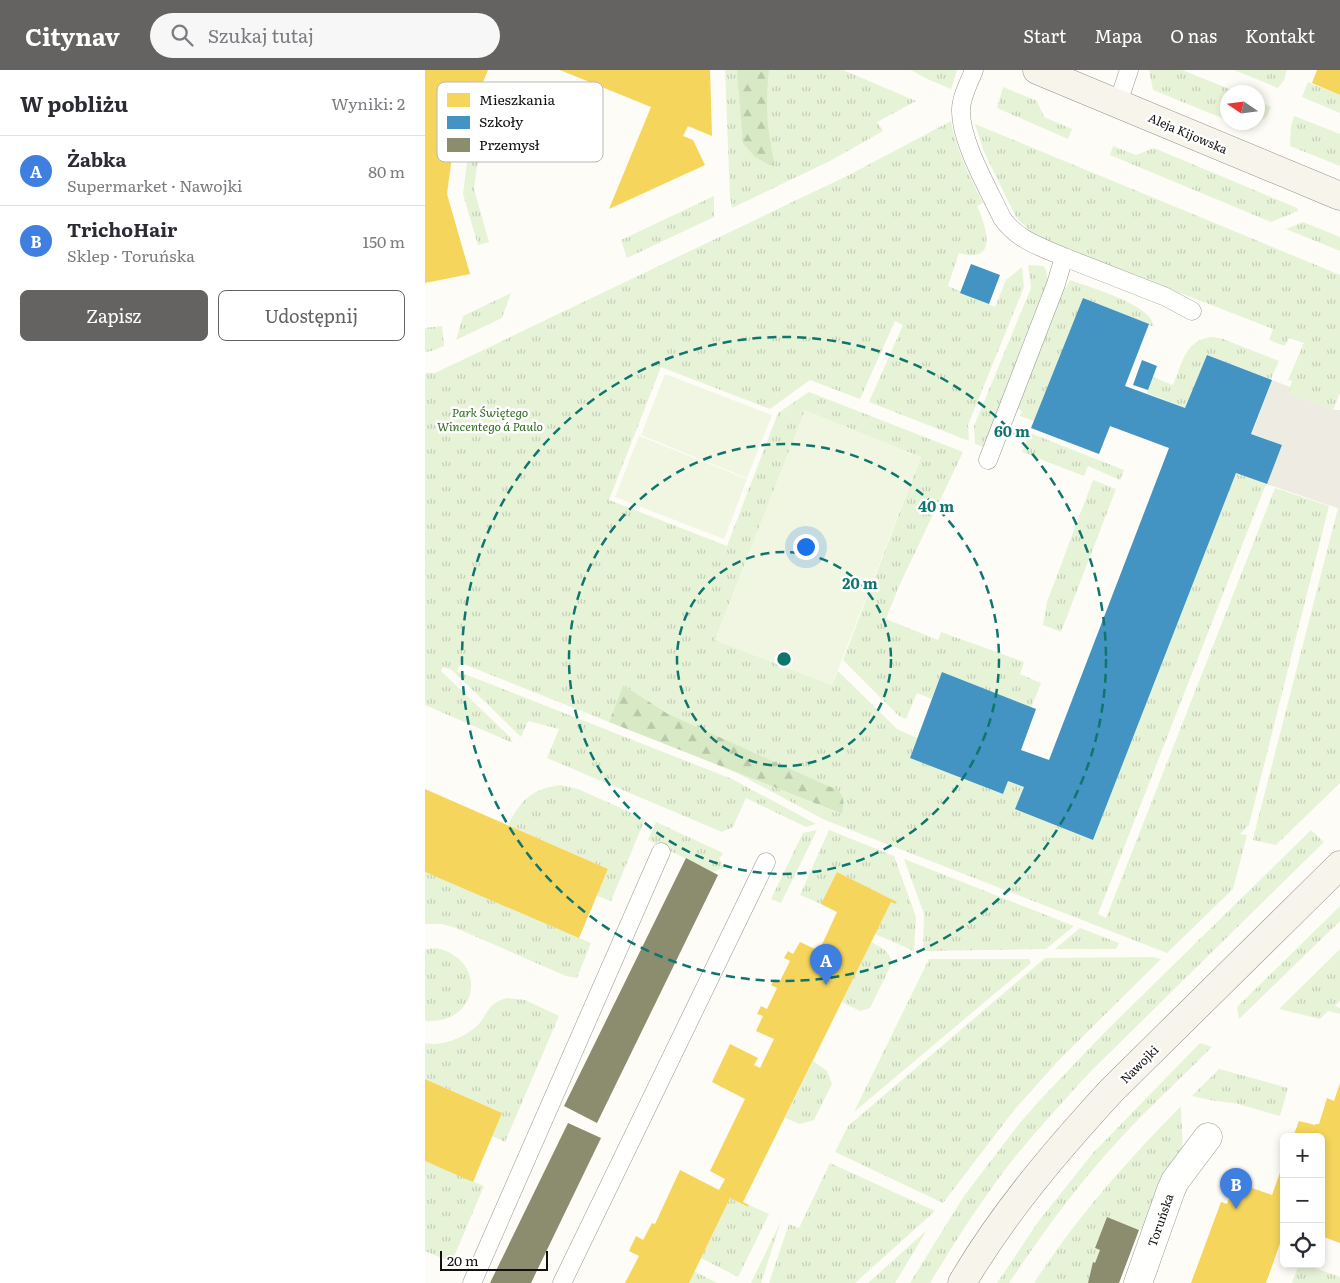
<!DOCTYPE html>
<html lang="pl">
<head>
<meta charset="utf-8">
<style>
  :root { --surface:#fff; --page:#f7f7f7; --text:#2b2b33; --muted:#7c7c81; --line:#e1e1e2; --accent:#646362 }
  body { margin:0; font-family:Literata,serif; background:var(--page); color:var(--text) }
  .controls { position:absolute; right:15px; bottom:15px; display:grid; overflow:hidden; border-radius:8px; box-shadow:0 2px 8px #0003 }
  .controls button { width:45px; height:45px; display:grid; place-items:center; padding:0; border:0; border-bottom:1px solid var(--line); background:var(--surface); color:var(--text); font:25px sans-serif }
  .compass { position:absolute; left:795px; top:15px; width:45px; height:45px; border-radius:50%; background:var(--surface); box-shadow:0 2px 8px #0003; rotate:283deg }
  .scale { position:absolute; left:15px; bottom:12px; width:108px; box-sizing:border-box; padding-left:5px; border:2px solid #111; border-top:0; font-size:14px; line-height:18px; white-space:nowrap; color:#111; -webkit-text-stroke:4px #fff; paint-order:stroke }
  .you { position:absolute; left:380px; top:476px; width:18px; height:18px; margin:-12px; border:4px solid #fff; border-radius:50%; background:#1a73e8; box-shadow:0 0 0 8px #1a73e833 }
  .badge { display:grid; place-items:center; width:32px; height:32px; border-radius:50%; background:var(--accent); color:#fff; font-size:16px; font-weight:700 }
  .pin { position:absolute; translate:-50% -41px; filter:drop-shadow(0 1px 2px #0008) }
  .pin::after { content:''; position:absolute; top:26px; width:18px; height:15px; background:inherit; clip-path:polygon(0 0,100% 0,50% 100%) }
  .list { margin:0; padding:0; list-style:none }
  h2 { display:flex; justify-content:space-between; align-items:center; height:65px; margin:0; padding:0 20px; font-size:21px }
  h2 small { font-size:16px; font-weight:400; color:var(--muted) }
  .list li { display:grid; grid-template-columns:32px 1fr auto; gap:15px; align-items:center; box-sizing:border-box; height:70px; padding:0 20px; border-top:1px solid var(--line) }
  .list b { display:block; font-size:19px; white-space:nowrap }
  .list p { margin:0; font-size:16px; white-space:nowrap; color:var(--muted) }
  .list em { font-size:16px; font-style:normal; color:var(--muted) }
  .actions { display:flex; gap:10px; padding:15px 20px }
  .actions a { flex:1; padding:11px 0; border:1px solid var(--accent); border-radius:8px; text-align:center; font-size:18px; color:var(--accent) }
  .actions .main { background:var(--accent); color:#fff }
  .icon { flex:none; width:28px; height:28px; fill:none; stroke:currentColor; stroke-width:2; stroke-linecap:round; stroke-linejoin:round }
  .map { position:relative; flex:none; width:915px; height:1213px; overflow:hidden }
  header { display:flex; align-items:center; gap:30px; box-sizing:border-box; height:70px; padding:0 25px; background:var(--accent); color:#fff }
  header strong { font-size:24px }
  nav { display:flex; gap:28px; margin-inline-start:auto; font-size:18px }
  .search { width:350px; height:45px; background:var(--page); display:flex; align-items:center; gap:12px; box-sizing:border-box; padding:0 18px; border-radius:28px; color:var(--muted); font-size:19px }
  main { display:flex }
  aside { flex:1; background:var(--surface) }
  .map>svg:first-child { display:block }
</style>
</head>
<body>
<header>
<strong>Citynav</strong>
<div class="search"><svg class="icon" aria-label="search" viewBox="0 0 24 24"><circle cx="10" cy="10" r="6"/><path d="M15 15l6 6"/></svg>Szukaj tutaj</div>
<nav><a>Start</a><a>Mapa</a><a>O nas</a><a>Kontakt</a></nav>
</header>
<main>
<aside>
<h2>W pobliżu<small>Wyniki: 2</small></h2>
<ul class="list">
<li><span class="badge" style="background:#3f7fe0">A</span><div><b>Żabka</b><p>Supermarket · Nawojki</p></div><em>80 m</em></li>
<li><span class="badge" style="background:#3f7fe0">B</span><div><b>TrichoHair</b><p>Sklep · Toruńska</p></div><em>150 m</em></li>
</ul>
<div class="actions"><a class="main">Zapisz</a><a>Udostępnij</a></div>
</aside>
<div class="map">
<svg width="915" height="1213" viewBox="0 0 915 1213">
  <defs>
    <pattern id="grass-tufts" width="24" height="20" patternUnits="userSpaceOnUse" patternTransform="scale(1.25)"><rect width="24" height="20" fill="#e7f3d7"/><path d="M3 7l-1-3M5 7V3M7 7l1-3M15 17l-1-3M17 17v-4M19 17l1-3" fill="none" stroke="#c5cfb8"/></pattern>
    <pattern id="forest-firs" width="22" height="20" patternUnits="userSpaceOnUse" patternTransform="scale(1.25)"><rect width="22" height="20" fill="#d8eac5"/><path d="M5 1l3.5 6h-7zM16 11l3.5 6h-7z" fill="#b8c8a8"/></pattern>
  </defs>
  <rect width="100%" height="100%" fill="#fdfcf7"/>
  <!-- grass -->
  <path fill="url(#grass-tufts)" d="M 300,0 L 418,0 L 491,31 L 452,52 L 458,61 L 405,91 L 307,138 L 305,127 Z
    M 486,0 L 532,0 L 526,19 L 500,8 Z
    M 724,0 L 757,0 L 812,22 L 802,22 L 802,50 L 728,20 Z
    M 809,0 L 862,0 L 859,10 L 853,18 Z
    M 883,12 L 915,25 L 915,43 L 877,27 Z
    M 73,15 L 167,53 L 163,62 L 79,29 L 52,96 L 49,119 L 64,172 L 53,175 L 38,124 L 42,93 Z
    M 578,17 L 612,31 L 619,47 L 647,59 L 643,69 L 572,38 Z
    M 833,31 L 846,37 L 842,46 L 826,59 L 809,53 L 832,52 Z
    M 869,46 L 915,64 L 915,96 L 865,76 L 866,56 Z
    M 526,51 C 531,80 545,107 558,133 L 552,136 C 557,147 572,182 550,185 C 545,186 539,184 534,183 L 523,216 L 570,237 L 581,210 L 597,197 L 599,217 L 543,355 L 544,371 L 444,332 L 478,255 L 470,251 L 435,329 L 385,310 L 345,339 L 236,297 L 184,430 L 302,476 L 353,343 L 384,322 L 538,382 L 474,516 L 461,549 L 513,570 L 516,562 L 599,592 L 595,604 L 616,613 L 606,638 L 517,602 L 507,629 L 492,623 L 481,649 L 474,646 L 418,590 L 496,387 L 380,341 L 290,570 L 407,615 L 413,601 L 472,659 L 492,668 L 485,688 L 578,724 L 583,711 L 599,717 L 590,739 L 668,770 L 811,403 L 841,414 L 673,844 L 681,848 L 850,418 L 904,436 L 824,755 L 815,764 L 822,765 L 808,819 L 742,883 L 400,750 L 310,702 L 416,744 L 242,644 L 198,615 L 184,652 L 36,593 L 32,601 L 307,709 L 391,754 L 381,757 L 321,728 L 308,757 L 297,762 L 122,688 L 134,659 L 103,651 L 96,667 L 27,600 L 18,597 L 16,601 L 85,667 L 88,673 L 0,635 L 0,303 L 10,303 L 424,105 Z
    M 550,54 L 915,205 L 915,323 L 908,340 L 863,324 L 867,311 L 863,310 L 879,273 L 864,268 L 860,276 L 844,270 L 848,259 L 623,172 L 605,161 L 591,147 L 559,82 Z
    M 688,76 L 711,85 L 729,78 L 872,138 L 873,141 L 846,152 L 685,85 Z
    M 289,126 L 289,147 L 202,188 L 196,170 Z
    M 878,152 L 915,167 L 915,181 L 861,159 Z
    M 603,195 L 618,196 L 621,200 L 623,212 L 559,377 L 550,374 L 549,356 L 606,218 Z
    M 645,210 C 663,217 729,235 729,257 L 658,228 L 609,351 L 595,346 L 597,341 L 592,338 L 639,217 L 641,218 Z
    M 86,223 L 77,248 L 31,270 L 38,246 Z
    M 17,256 L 19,276 L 7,281 L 0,282 L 0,258 Z
    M 788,267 L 798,269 L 854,291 L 846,309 L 782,285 L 760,338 L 722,323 L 728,307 L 748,315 C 758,292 760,269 788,267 Z
    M 605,363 L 699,400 L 695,410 L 663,396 L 659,406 L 597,382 Z
    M 668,410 L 691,419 L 636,562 L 618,555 L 622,532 Z
    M 913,438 L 915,439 L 915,713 L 851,775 L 828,770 L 829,765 Z
    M 135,715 L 153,719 L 220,749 L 186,831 L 172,826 L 183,799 L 83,755 C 97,729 105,720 135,715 Z
    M 231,752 L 296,782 L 298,785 L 294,788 L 299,798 L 288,802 L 223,770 Z
    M 392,760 L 356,833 L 346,829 L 378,763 Z
    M 404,760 L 469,786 L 491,847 L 489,881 L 450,864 L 466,832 L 470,834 L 471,832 L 412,802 L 396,834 L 375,825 Z
    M 886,760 L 899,772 L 664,1003 C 635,1035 605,1067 579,1101 C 552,1137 528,1175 505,1213 L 485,1213 L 539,1126 L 594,1054 L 614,1031 L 682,960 Z
    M 479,789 L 649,856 L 621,879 L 498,881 L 499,844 Z
    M 0,802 L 166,873 L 152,908 L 141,906 L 31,858 L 17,854 L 0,854 Z
    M 915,836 L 915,851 L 814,949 L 812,937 Z
    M 655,858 L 694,873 L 691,879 L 630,879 Z
    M 446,872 C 457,878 464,880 467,893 L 445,938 L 435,941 L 417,932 Z
    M 12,878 C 64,891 54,955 0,951 L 0,879 Z
    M 915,879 L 915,931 L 910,936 L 915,938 L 915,944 L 903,941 L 895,949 L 854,939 Z
    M 728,887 L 736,889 L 633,991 L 590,1039 L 518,1133 L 410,1082 L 423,1056 L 620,888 Z
    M 504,889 L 604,889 L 606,893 L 429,1042 Z
    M 82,928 L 100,930 L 134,946 L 80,1072 L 67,1066 L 77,1043 L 0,1009 L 0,973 C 18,977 41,967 54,954 C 64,941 64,933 82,928 Z
    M 775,973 L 787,977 C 756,1008 723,1038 693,1071 C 652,1115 617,1164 584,1213 L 572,1213 L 613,1152 L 668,1083 Z
    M 388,991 L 402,1001 L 407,1014 L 389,1050 L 375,1054 L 360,1048 Z
    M 794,999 L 863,1018 L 855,1046 L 813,1034 L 785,1030 L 767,1026 Z
    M 756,1036 L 758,1086 L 718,1161 L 682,1147 L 670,1178 L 675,1180 L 670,1193 L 668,1193 L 663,1213 L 609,1213 C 651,1148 702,1091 756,1036 Z
    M 0,1091 L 59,1116 L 28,1189 L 19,1189 L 0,1181 Z
    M 405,1093 L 510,1141 L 430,1213 L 344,1213 L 364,1154 L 374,1158 Z
    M 305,1128 L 322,1137 L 324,1135 L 344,1144 L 313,1207 L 276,1188 Z
    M 356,1151 L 336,1213 L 326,1213 Z
    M 502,1160 L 470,1213 L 443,1213 Z
    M 874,1194 L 878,1194 L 915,1207 L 915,1213 L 867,1213 Z
    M 269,1201 L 292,1213 L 264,1213 Z"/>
  <!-- forest -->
  <path fill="url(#forest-firs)" d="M 312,0 L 344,0 C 340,36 342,56 349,91 L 348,95 L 344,95 L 329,86 L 318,73 Z
    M 198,615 L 243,644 L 412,720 C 420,727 419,733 417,744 L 184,652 Z"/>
  <!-- pitch -->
  <path fill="#f0f6e1" d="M 240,304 L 347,345 L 322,408 L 216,365 Z
    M 380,340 L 496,387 L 407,615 L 290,570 Z
    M 214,366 L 322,409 L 299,469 L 190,427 Z"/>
  <!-- plaza -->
  <path fill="#edebe2" d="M 847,310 L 865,317 L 864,324 L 908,340 L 915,340 L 915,439 L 842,414 L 857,375 L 827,364 Z"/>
  <!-- homes -->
  <path fill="#f6d55c" d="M 0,0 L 63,0 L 27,86 L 22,124 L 45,204 L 0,213 Z
    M 135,0 L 285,0 L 287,66 L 263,56 L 258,66 L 268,70 L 280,95 L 184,139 L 226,37 Z
    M 892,0 L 915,0 L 915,25 L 887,13 Z
    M 0,719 L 183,799 L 154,868 L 0,802 Z
    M 412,802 L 472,832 L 470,834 L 466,832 L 318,1132 L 324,1135 L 323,1137 L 305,1128 L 264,1213 L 200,1213 L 214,1186 L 204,1181 L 211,1166 L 218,1170 L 227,1153 L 230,1154 L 255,1100 L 294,1120 L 300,1109 L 285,1101 L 320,1029 L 287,1012 L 305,974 L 333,988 L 329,995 L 335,998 L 349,969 L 331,961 L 338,946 L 332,944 L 336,936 L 342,939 L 352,918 L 346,915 L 350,909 L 355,911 L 365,891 L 359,888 L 363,881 L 368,884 L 375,872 L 394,881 L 412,842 L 396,834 Z
    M 0,1009 L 77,1043 L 48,1112 L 0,1091 Z
    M 915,1013 L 915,1173 L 896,1166 L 896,1067 L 868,1067 L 874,1051 L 890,1055 L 891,1054 L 894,1054 L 902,1028 L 909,1031 Z
    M 857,1097 L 859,1098 L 859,1162 L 841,1213 L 766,1213 L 796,1132 L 802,1134 L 810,1112 L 847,1125 Z"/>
  <!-- schools -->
  <path fill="#4393c3" d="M 546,194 L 575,205 L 564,234 L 535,223 Z
    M 658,228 L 724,254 L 700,316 L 760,338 L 782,285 L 847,310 L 826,364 L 857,375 L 842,414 L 811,403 L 668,770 L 590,739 L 599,717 L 583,711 L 578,724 L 485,688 L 517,602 L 611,639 L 596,680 L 624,690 L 744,378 L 685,356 L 674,384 L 606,358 Z
    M 717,290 L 732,296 L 723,320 L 708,315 Z"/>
  <!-- industry -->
  <path fill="#8c8c6e" d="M 261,788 L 293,805 L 172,1053 L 139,1036 Z
    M 143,1053 L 176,1068 L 106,1213 L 65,1213 Z
    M 682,1147 L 714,1160 L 694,1213 L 663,1213 L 668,1192 L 670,1193 L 675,1180 L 670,1178 Z"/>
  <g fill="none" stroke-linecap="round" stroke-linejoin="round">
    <!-- lane casing -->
    <g stroke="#979795" stroke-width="19">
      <path id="lane" d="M 549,0 C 544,13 536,27 536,40 C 535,71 564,120 577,148 C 592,170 616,177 639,187 L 631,214 L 563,390
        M 693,33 L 704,0
        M 639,187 L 741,227 L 767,241
        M 47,1213 L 236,782
        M 137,1213 L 341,792"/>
    </g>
    <!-- street casing -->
    <g stroke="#979795" stroke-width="29">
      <path id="street" d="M 713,1213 L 746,1120 L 750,1111 L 783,1067"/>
    </g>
    <!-- secondary casing -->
    <g stroke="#8e8d8b" stroke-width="29">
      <path id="secondary" d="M 612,0 L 915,126
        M 537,1213 C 578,1143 631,1081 686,1021 L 915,795"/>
    </g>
    <!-- lane -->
    <use href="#lane" stroke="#fffffe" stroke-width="18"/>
    <!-- street -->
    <use href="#street" stroke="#fffffe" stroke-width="28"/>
    <!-- secondary -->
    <use href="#secondary" stroke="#f6f4eb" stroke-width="28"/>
  </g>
  <!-- distance rings -->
  <g fill="none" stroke="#0f766e" stroke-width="2.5" stroke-dasharray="9 6">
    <circle cx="359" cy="589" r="107"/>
    <circle cx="359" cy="589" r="215"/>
    <circle cx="359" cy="589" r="322"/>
  </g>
  <g text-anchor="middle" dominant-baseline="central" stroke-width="5" stroke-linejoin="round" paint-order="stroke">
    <!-- street labels -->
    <g font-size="12" fill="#111" stroke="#fff">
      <text transform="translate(763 63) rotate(23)">Aleja Kijowska</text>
      <text transform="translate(714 994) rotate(-45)">Nawojki</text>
      <text transform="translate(735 1150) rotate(-71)">Toruńska</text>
    </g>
    <!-- park labels -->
    <g font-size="12" font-style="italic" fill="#2f6b1f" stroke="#fff">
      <text x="65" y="342">Park Świętego<tspan x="65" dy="14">Wincentego á Paulo</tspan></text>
    </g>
  </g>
  <!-- legend -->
  <rect x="12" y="12" width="166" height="80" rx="8" fill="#fff" stroke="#b8b8b8" stroke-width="1"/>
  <rect x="22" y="23" width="23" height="14" fill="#f6d55c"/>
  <rect x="22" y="46" width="23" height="13" fill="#4393c3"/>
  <rect x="22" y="68" width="23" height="14" fill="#8c8c6e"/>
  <g font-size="14" fill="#111">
    <text x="54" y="35">Mieszkania</text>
    <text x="54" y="57">Szkoły</text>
    <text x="54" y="80">Przemysł</text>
  </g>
  <circle cx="359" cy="589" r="8" fill="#0f766e" stroke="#fff" stroke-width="2.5"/>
  <g font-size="15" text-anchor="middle" font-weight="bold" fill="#0f766e" stroke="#fff" stroke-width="5" stroke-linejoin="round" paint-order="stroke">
    <text x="587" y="367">60 m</text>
    <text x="511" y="442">40 m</text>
    <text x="435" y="519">20 m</text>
  </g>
</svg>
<div class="controls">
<button>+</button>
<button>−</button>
<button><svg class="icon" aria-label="locate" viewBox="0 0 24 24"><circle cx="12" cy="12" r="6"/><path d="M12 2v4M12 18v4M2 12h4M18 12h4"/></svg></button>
</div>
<svg class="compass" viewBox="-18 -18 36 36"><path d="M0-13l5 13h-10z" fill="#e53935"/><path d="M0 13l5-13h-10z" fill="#7c7c81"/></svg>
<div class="scale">20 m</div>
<div class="you"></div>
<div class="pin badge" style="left:401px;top:915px;background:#3f7fe0">A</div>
<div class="pin badge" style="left:811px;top:1139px;background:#3f7fe0">B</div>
</div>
</main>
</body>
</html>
